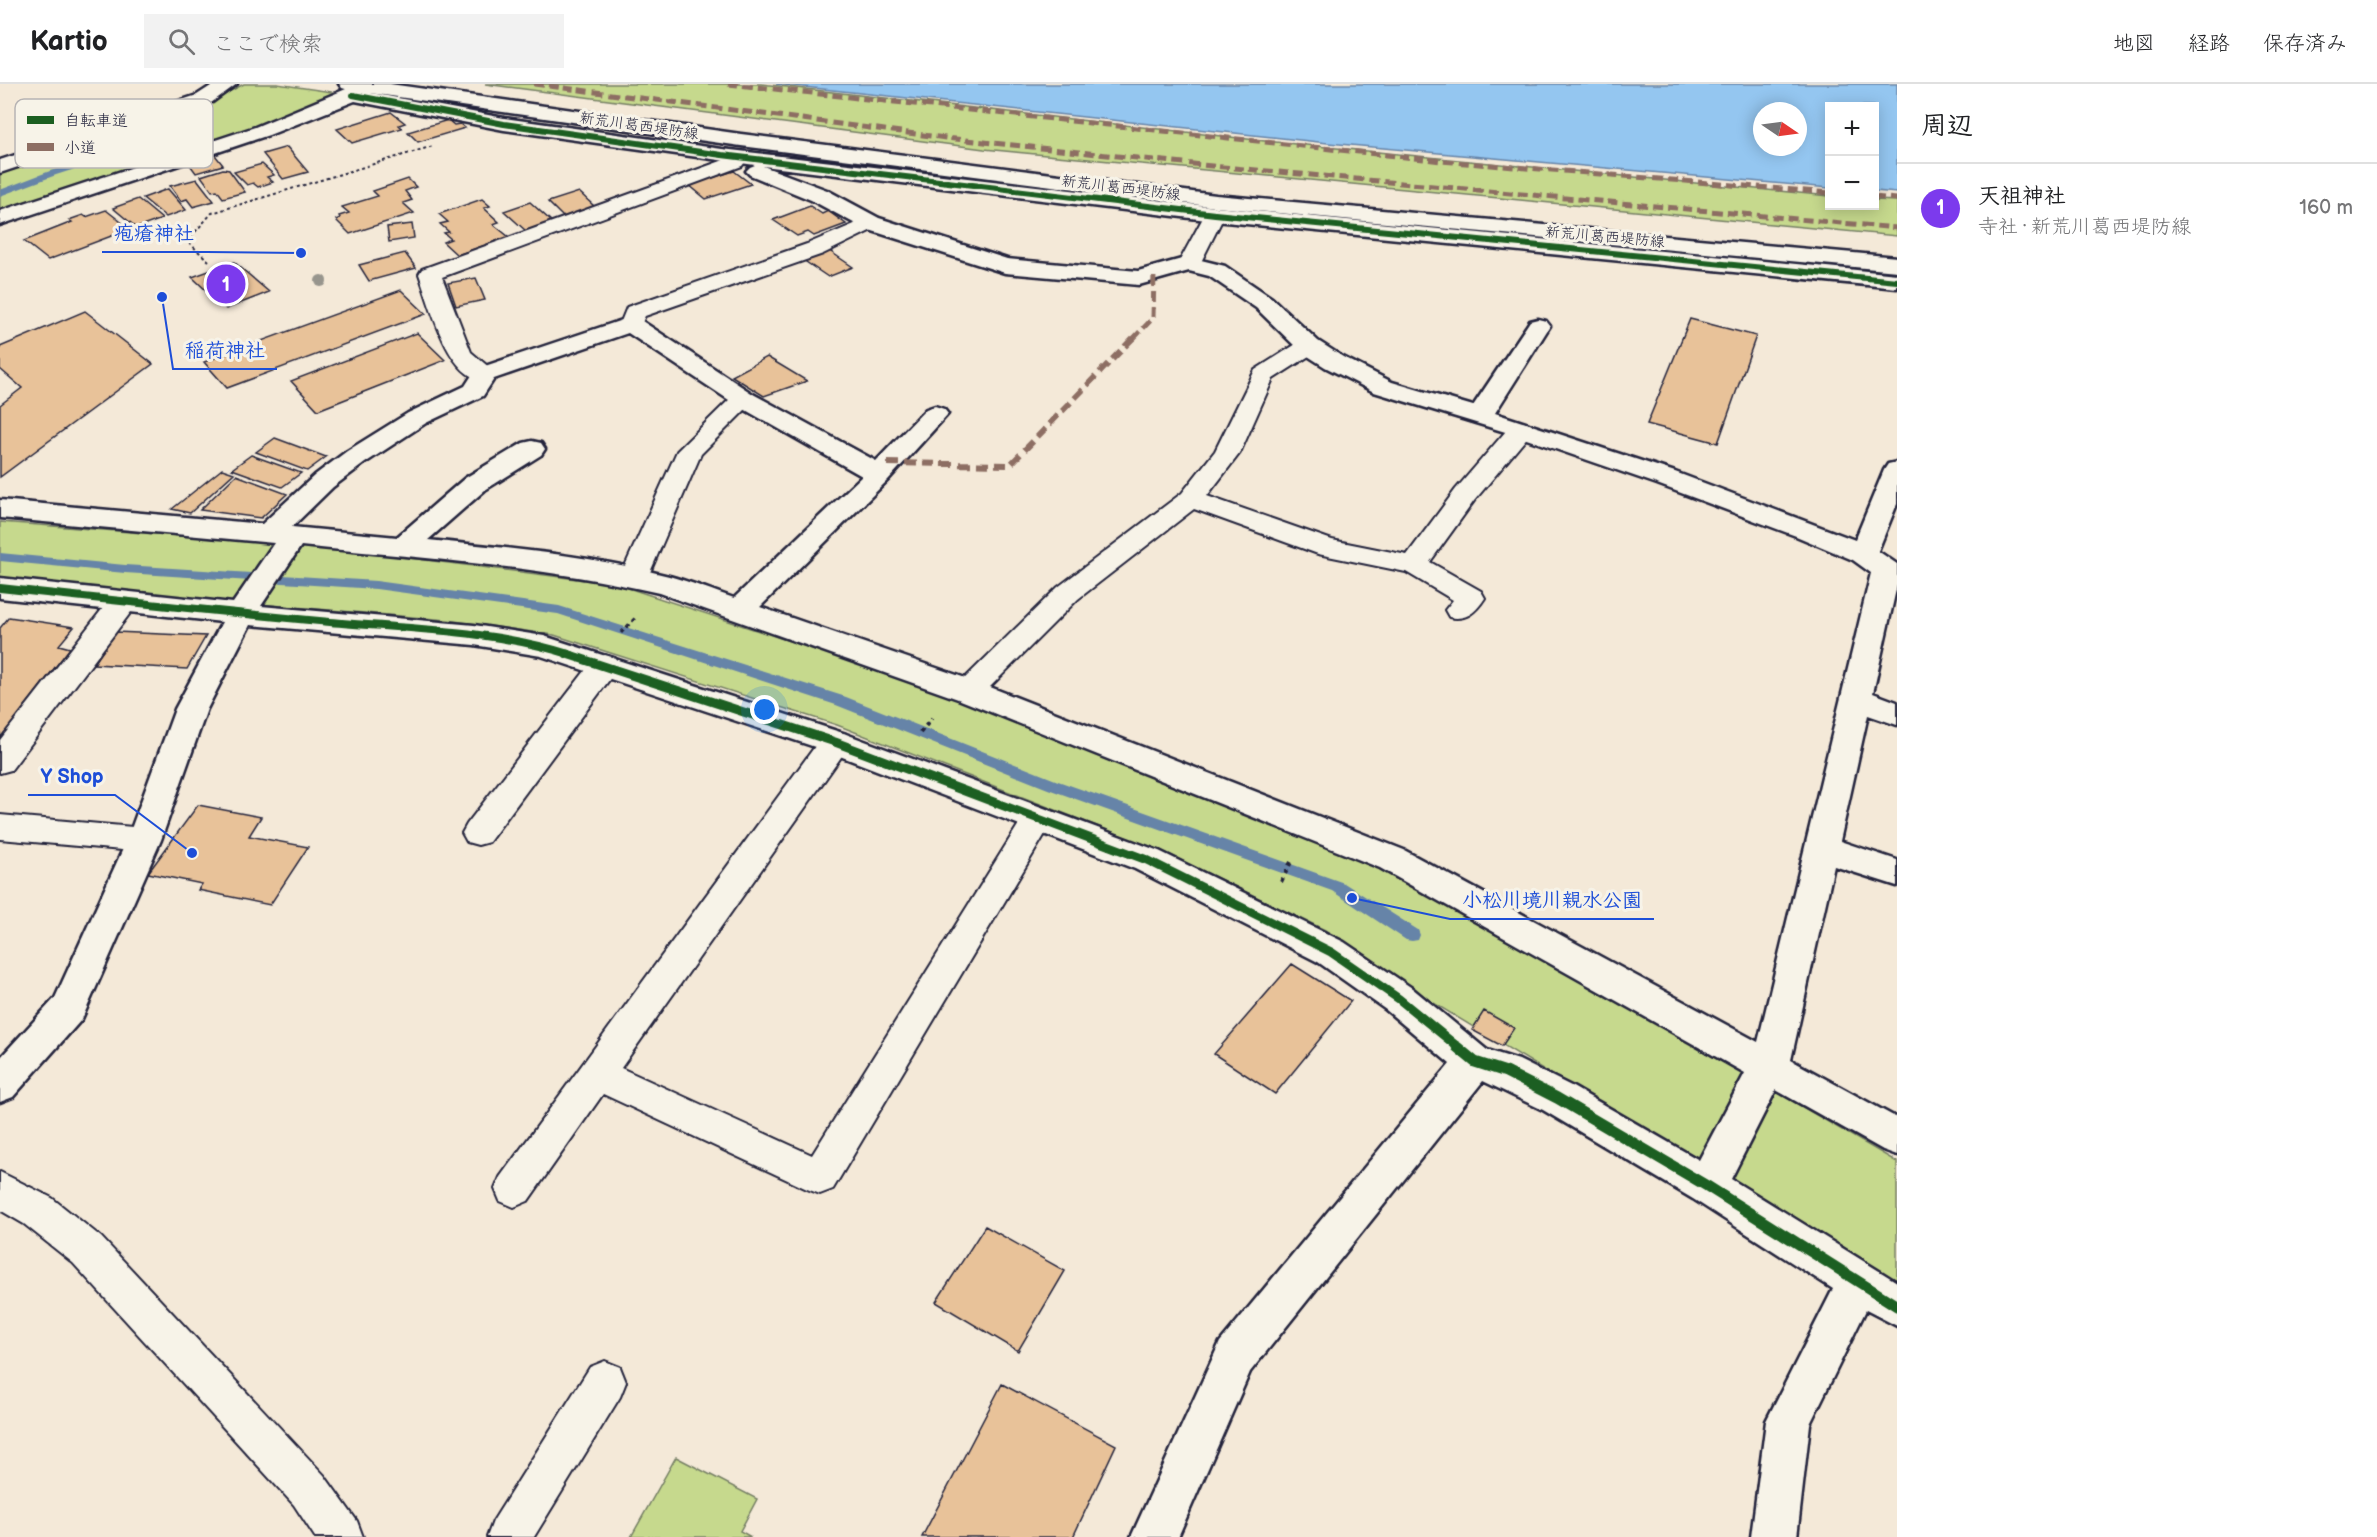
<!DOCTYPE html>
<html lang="ja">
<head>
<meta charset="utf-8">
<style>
  :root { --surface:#fff; --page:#f2f2f2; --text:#202124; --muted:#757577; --line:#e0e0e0; --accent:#7c3aed }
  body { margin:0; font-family:"Balsamiq Sans","Klee One",sans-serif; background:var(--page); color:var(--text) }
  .controls { position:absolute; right:18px; top:18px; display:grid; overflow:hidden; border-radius:0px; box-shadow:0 3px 15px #0003 }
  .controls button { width:54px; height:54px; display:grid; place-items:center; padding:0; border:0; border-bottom:2px solid var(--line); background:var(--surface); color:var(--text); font:30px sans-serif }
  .compass { position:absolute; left:1753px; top:18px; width:54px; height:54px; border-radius:50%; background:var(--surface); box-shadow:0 3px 15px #0003; rotate:103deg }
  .you { position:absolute; left:765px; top:626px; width:21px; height:21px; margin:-15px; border:4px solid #fff; border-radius:50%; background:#1a73e8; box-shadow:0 0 0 9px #1a73e833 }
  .badge { display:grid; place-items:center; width:39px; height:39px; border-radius:50%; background:var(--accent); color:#fff; font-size:20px; font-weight:700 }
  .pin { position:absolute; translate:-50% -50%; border:3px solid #fff; box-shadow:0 2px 6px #0006 }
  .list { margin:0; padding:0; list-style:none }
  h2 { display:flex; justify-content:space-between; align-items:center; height:78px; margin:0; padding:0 24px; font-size:26px }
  h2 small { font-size:20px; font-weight:400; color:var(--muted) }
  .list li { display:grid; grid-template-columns:39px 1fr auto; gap:18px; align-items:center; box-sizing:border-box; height:90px; padding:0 24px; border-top:2px solid var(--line) }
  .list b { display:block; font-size:22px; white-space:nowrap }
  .list p { margin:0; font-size:20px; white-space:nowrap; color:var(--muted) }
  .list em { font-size:20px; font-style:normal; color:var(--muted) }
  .icon { flex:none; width:33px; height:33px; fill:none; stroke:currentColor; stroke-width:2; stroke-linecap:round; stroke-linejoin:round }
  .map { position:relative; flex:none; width:1897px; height:1453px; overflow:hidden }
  header { display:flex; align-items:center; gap:36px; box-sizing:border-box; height:84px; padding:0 30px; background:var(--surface); border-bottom:2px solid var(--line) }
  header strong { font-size:28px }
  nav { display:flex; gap:33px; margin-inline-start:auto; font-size:21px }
  .search { width:420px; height:54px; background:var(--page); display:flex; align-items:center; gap:15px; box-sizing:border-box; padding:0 21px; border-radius:0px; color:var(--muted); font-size:22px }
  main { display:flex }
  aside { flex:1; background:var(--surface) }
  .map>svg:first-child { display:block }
</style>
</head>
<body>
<header>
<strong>Kartio</strong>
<div class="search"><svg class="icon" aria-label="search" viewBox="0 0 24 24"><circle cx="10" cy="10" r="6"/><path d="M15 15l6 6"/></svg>ここで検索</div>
<nav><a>地図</a><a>経路</a><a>保存済み</a></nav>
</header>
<main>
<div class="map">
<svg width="1897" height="1453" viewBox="0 0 1897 1453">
  <rect width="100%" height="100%" fill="#f4e9d8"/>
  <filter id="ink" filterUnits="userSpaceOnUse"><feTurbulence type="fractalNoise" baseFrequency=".0167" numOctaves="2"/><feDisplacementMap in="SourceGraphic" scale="12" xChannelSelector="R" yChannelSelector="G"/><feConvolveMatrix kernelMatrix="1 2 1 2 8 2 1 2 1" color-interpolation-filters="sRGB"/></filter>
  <g filter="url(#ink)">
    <!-- green -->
    <path fill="#c6d98d" stroke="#747e64" stroke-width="1.5" d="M 244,0 L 277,0 L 339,9 L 270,39 L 0,130 L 0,88 L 207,19 Z
      M 485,0 L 761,0 L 1265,57 L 1829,112 L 1830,122 L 1874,122 L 1875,116 L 1897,117 L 1897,152 L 984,65 Z
      M 0,438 L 313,462 L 616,500 L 944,608 L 1390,783 L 1897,1078 L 1897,1200 L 1381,887 L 1325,846 L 1166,769 L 837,641 L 554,551 L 447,536 L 0,498 Z
      M 676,1373 L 757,1415 L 740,1447 L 751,1453 L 631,1453 Z"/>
    <!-- water -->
    <path fill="#94c6f0" stroke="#6684a8" stroke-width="1.5" fill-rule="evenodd" d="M 776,0 L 1897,0 L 1897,109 L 1875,107 L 1874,22 L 1830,22 L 1829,104 L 1328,59 ZM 1762,27 L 1798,27 L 1798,63 L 1762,63 Z"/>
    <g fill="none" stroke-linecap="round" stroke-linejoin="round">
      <!-- stream -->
      <path fill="#6684a8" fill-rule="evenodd" d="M 203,38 L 206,39 L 206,43 L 56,91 L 0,112 L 0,106 L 50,87 Z
        M 0,469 L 125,481 L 376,497 L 559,522 L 846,613 L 1058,697 L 1344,799 L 1418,846 L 1420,851 L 1418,856 L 1412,857 L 1406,856 L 1332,807 L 1048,705 L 836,621 L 558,530 L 376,505 L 125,489 L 0,477 Z"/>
    </g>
    <!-- building -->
    <path fill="#e8c299" stroke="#22223b" stroke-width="1.5" d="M 391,28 L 405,39 L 399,41 L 402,44 L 352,59 L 337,45 Z
      M 448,36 L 454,41 L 460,40 L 465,44 L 418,58 L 408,48 Z
      M 287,63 L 308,88 L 283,95 L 263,70 Z
      M 215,71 L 223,81 L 196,89 L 188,78 Z
      M 262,80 L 274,91 L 267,93 L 273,98 L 258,103 L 253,99 L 247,101 L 234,88 Z
      M 223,85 L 229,86 L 245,108 L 223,114 L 217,106 L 212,107 L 201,92 Z
      M 734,87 L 751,100 L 706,115 L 689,101 Z
      M 197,95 L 214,117 L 193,123 L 187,115 L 181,117 L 170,102 Z
      M 408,95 L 416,103 L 405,107 L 412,116 L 403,119 L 414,129 L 350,150 L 336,136 L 340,134 L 339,132 L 349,129 L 342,123 L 378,112 L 373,107 Z
      M 168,105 L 186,126 L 166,133 L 143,114 Z
      M 579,108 L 595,123 L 563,133 L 548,118 Z
      M 138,115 L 162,135 L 137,144 L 113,124 Z
      M 482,115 L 490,122 L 484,124 L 499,138 L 493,140 L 509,153 L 457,171 L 443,158 L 451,155 L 444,149 L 449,148 L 440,140 L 448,138 L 439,130 Z
      M 530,118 L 552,138 L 526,147 L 504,127 Z
      M 810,122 L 822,130 L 828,127 L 846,140 L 814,152 L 808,148 L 797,152 L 773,136 Z
      M 106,126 L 130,145 L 48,176 L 24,157 L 72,138 L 69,136 L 83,131 L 86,133 Z
      M 412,140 L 414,154 L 389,158 L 387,143 Z
      M 828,166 L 853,183 L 828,193 L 803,176 Z
      M 405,169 L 416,184 L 369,197 L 359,181 Z
      M 234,178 L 269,208 L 226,225 L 192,193 Z
      M 476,194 L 485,216 L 456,222 L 448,199 Z
      M 401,206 L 426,230 L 227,304 L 204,278 Z
      M 85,227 L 153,280 L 0,393 L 0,321 L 22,304 L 0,285 L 0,263 Z
      M 1690,235 L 1756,252 L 1718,359 L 1647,340 Z
      M 417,249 L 445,276 L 318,326 L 291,297 Z
      M 767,273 L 807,297 L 764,312 L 732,292 Z
      M 275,354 L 326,373 L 307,387 L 256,368 Z
      M 251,371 L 301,389 L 282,403 L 232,385 Z
      M 222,385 L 234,389 L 190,429 L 172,425 Z
      M 236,391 L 287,410 L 261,434 L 200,426 Z
      M 9,533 L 74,543 L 59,561 L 70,564 L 0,655 L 0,544 Z
      M 115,548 L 206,552 L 187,585 L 94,580 Z
      M 198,721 L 261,733 L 249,752 L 308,763 L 270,821 L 198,806 L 202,800 L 148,789 Z
      M 1292,880 L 1351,917 L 1275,1010 L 1214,970 Z
      M 1484,927 L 1514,944 L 1502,962 L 1472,946 Z
      M 985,1142 L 1065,1187 L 1018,1267 L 936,1218 Z
      M 1002,1300 L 1116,1361 L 1073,1453 L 922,1453 Z"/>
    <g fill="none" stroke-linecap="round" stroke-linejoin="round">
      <!-- service casing -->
      <g stroke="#22223b" stroke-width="4">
        <path id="service" d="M 735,72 L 742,74 L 745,78 L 742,82 L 442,193 L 471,268 L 497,290 L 493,295 C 450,306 430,220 419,190 L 422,185 Z
          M 1215,124 L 1222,126 L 1225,130 L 1200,180 L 1197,185 L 1189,187 L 1181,185 L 1178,180 L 1205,130 L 1208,126 Z
          M 871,133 L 878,135 L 882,139 L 878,143 L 823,170 L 645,232 L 639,245 L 631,247 L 623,245 L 620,240 L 627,223 L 807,160 Z
          M 1309,255 L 1317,257 L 1321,262 L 1317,267 L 1273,295 L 1240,369 L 1207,412 L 1332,456 L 1407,471 L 1456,405 L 1512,340 L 1521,338 L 1530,340 L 1533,345 L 1530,350 L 1474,417 L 1430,478 L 1481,507 L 1485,514 C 1476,528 1466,537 1449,533 L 1445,526 L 1453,516 L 1406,488 L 1318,470 L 1194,425 L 1078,515 L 979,614 L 969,617 L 959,614 L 954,607 L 959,600 L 1058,503 L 1182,409 L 1215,367 L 1255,286 L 1301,257 Z
          M 744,308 L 753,310 L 756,315 L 701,370 L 648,493 L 644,499 L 634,502 L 624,499 L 620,493 L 677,367 L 735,310 Z
          M 124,508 L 134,510 L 138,517 L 134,524 L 11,686 L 0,689 L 0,656 L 114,510 Z
          M 605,571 L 615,574 L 619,581 L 615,588 L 489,758 L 478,761 L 467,758 L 462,749 L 467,740 L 595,574 Z
          M 835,647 L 846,650 L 850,658 L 846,666 L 621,984 L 812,1071 L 1027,727 L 1038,723 L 1049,727 L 1054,735 L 833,1105 L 820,1110 L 807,1105 L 603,1010 L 528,1117 L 514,1123 L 500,1117 L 495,1105 L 500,1093 L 824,650 Z
          M 0,731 L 144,744 L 155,747 L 160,756 L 155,765 L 144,768 L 0,755 Z
          M 0,1088 L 52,1114 L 101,1153 L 324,1391 L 357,1437 L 363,1453 L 315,1453 L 294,1421 L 73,1179 L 24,1140 L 0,1126 Z
          M 605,1277 L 620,1283 L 626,1298 L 620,1313 L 534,1453 L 487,1453 L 493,1437 L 590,1283 Z"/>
      </g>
      <!-- minor casing -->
      <g stroke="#22223b" stroke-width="5">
        <path id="minor" d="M 214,0 L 237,0 L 211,19 L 0,89 L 0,76 L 197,11 Z
          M 358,0 L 375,0 L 377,3 L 371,9 L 504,34 L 722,65 L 1215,123 L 1897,190 L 1897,204 L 1215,137 L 763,82 L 827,106 L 879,134 L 1007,175 L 1138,187 L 1189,173 L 1225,182 L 1272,214 L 1318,257 L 1343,273 L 1392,298 L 1473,322 L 1530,237 L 1538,235 L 1546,237 L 1550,242 L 1495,329 L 1675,388 L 1855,456 L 1884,386 L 1888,380 L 1897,378 L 1897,420 L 1878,467 L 1897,480 L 1897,501 L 1873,609 L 1897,618 L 1897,641 L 1868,631 L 1840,757 L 1897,776 L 1897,802 L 1834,782 L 1791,976 L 1897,1034 L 1897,1071 L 1883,1066 L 1776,1006 L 1731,1095 L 1897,1198 L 1897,1242 L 1866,1226 L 1810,1340 L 1797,1453 L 1751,1453 L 1766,1337 L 1833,1205 L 1693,1115 L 1543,1026 L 1483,997 L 1250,1288 L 1178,1453 L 1131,1453 L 1220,1258 L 1450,980 L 1386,926 L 1318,878 L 1135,785 L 824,666 L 541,572 L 474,561 L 250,541 L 207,625 L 161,756 L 82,935 L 13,1013 L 0,1018 L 0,974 L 55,914 L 127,756 L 175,625 L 222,538 L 0,514 L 0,494 L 233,519 L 274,459 L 0,434 L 0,416 L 262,440 L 315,391 L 347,367 L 408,329 L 465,302 L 476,285 L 631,233 L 639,235 L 753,310 L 876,377 L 926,325 L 935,322 L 944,325 L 948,330 L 888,396 L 760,523 L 980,599 L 1404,766 L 1758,958 L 1871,489 L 1853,476 L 1796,452 L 1657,400 L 1512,350 L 1374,308 L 1325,283 L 1300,267 L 1256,224 L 1209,192 L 1189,187 L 1139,201 L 1005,189 L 863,144 L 811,116 L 750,91 L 746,87 L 750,83 L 755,81 L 504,46 L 355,17 L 269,51 L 0,141 L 0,127 L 255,43 ZM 628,249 L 735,320 L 862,392 L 734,514 C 713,507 691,498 669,492 C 590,471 508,464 428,456 L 485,406 L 541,371 L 545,365 L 541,359 L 532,357 L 523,359 L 465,394 L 397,453 L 292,443 L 333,403 L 365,379 L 426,339 L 483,312 L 494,295 ZM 301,462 C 420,474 542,482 659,509 L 958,615 L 1380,784 L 1745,989 L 1699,1076 L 1571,1002 L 1519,976 L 1487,966 L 1412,904 L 1344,858 L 1159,767 L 846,650 L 544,552 L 474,541 L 261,522 Z"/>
      </g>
      <!-- secondary casing -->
      <g stroke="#22223b" stroke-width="5">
        <path id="secondary" d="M 339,0 L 390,0 L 741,50 L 1216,111 L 1897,173 L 1897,187 L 1216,123 L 741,62 L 349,6 L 342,4 Z"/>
      </g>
      <!-- path-far2 -->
      <path stroke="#22223b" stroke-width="2" stroke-dasharray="3 3" stroke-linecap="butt" d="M 209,177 L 187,157 L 212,129 L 433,62"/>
      <!-- path-far1 -->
      <path stroke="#22223b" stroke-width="3" stroke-dasharray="4 4" stroke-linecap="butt" d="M 621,549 L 637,532"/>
      <!-- path -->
      <path stroke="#22223b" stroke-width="4" stroke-dasharray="4.5 4.5" stroke-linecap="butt" d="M 920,649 L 932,634
        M 1281,798 L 1291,778"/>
      <!-- service -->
      <use href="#service" fill="#f7f3e8" fill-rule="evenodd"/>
      <!-- minor -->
      <use href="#minor" fill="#f7f3e8" fill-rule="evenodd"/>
      <!-- secondary -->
      <use href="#secondary" fill="#f7f3e8" fill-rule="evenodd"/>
      <!-- quiet-far1 -->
      <path stroke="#8d6e63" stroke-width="5" stroke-dasharray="10 5" stroke-linecap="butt" d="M 534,0 L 946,54 L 1212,82 L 1897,144
        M 728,0 L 1442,77 L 1830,109
        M 1874,113 L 1897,115
        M 1133,255 L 1153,234 L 1154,190"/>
      <!-- quiet -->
      <path stroke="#8d6e63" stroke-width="6" stroke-dasharray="12 6" stroke-linecap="butt" d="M 887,379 L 1010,381 L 1134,253"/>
      <!-- cycleway-far3 casing -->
      <g stroke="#f7f3e8" stroke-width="8">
        <path id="cycleway-far3" d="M 353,11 L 504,40 L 722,71 L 1215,130 L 1897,197"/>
      </g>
      <!-- cycleway-far2 casing -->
      <g stroke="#f7f3e8" stroke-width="10">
        <path id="cycleway-far2" d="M 0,504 C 110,516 220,528 330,538 C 410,545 495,546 572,571"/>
      </g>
      <!-- cycleway-far1 casing -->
      <g stroke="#f7f3e8" stroke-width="13">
        <path id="cycleway-far1" d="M 567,570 L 835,658 L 1147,776 L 1331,868 L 1399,915 L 1459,964"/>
      </g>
      <!-- cycleway casing -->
      <g stroke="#f7f3e8" stroke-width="15">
        <path id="cycleway" d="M 1457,963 L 1475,978 L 1506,988 L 1557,1014 L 1707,1102 L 1897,1222"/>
      </g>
      <!-- cycleway-far3 -->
      <use href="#cycleway-far3" stroke="#1b5e20" stroke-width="6"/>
      <!-- cycleway-far2 -->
      <use href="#cycleway-far2" stroke="#1b5e20" stroke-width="8"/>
      <!-- cycleway-far1 -->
      <use href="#cycleway-far1" stroke="#1b5e20" stroke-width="9"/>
      <!-- cycleway -->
      <use href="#cycleway" stroke="#1b5e20" stroke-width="11"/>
    </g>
    <!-- trees -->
    <circle fill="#97958d" cx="321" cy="197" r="6"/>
  </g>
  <g text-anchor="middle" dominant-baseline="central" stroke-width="6" stroke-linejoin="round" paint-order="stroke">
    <!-- far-street labels -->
    <g font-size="15" fill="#22223b" stroke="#f7f3e8">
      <text transform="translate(639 42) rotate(8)">新荒川葛西堤防線</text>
      <text transform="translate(1121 104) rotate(7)">新荒川葛西堤防線</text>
      <text transform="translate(1605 153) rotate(5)">新荒川葛西堤防線</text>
    </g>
  </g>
  <!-- legend -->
  <rect x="15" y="15" width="198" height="69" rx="9" fill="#f7f3e8" stroke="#b7b4b4" stroke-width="1.5"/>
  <rect x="27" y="32" width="27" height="8" fill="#1b5e20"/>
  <rect x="27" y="59" width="27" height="8" fill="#8d6e63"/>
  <g font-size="16" fill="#22223b">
    <text x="64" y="42">自転車道</text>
    <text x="64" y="69">小道</text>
  </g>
  <!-- callouts -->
  <path fill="none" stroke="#1d4ed8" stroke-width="2" d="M301 169L206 168H102M162 213L173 285H277M192 769L115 711H28M1352 814L1450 835H1654"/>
  <g fill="#1d4ed8" stroke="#f7f3e8" stroke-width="2">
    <circle cx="301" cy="169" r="6"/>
    <circle cx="162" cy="213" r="6"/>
    <circle cx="192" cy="769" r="6"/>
    <circle cx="1352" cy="814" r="6"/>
  </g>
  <g font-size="20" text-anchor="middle" font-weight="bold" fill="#1d4ed8" stroke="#f7f3e8" stroke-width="6" stroke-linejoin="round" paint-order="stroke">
    <text x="154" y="156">疱瘡神社</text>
    <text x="225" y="273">稲荷神社</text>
    <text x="72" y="699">Y Shop</text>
    <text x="1552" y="823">小松川境川親水公園</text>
  </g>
</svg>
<div class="controls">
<button>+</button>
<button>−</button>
</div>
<svg class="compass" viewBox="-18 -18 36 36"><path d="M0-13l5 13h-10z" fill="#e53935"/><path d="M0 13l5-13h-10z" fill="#757577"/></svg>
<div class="you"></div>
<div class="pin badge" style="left:226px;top:200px">1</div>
</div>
<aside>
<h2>周辺<small></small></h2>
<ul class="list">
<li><span class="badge">1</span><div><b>天祖神社</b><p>寺社 · 新荒川葛西堤防線</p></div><em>160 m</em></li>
</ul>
</aside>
</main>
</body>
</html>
